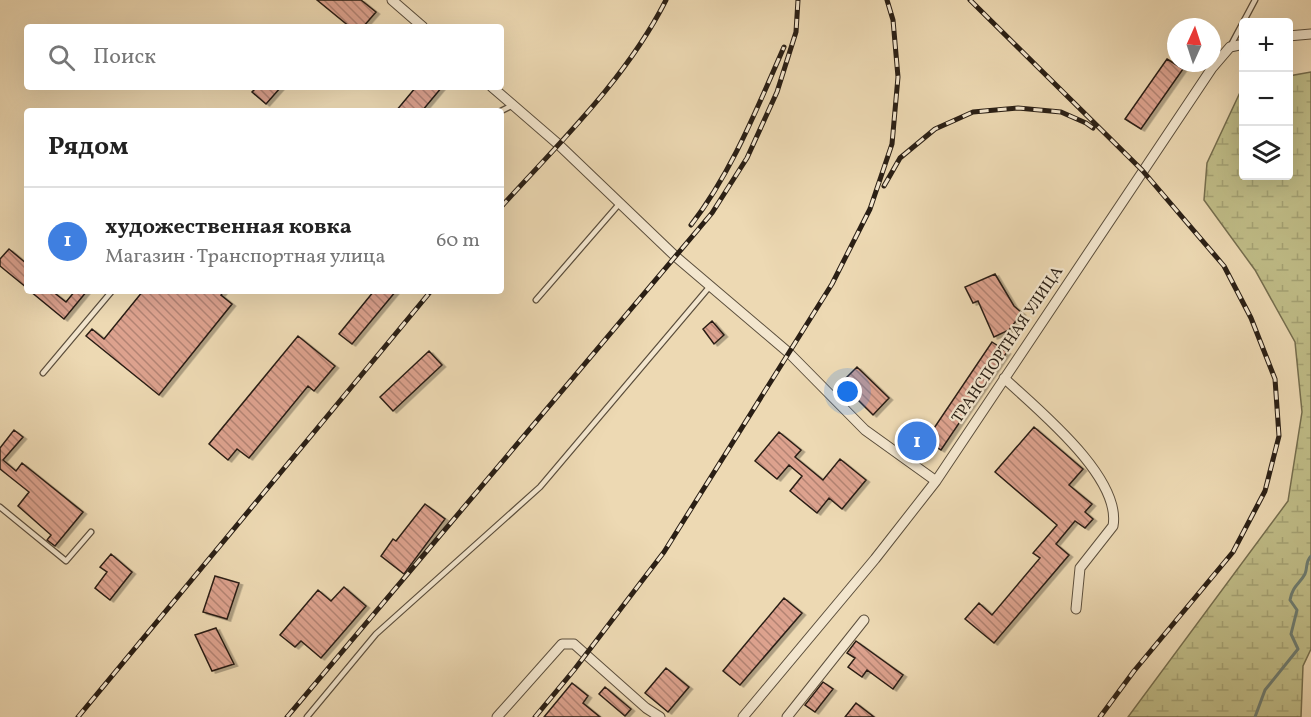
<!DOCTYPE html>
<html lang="ru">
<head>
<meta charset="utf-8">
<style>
  :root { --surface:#fff; --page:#f2f2f2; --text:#222; --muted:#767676; --line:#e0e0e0; --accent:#7c3aed }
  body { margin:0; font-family:Vollkorn,serif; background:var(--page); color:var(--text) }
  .controls { position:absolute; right:18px; top:18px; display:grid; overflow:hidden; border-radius:6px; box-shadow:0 6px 24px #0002 }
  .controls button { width:54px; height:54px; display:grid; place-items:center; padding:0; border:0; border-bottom:2px solid var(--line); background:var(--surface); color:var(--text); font:30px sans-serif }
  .compass { position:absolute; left:1167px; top:18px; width:54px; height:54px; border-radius:50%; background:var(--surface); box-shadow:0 6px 24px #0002; rotate:3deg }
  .you { position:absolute; left:848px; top:392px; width:21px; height:21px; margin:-15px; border:4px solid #fff; border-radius:50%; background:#1a73e8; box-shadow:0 0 0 9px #1a73e833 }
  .badge { display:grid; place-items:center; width:39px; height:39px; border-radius:50%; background:var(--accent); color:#fff; font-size:20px; font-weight:700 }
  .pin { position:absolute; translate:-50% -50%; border:3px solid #fff; box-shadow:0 2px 6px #0006 }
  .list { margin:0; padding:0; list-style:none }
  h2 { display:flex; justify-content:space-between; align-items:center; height:78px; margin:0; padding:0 24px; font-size:26px }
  h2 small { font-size:20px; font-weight:400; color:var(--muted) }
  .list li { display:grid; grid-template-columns:39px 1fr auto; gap:18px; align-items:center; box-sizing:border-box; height:108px; padding:0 24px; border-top:2px solid var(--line) }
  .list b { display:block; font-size:22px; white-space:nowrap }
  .list p { margin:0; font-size:20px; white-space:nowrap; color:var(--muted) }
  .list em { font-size:20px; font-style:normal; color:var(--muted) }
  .icon { flex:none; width:33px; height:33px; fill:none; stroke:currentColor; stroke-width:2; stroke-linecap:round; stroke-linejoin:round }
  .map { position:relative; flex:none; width:1311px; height:717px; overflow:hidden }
  .search { position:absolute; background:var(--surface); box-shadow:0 6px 24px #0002; left:24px; top:24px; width:480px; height:66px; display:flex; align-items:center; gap:15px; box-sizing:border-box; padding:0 21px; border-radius:6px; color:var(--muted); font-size:22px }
  .panel { position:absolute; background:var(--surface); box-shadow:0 6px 24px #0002; left:24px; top:108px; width:480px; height:186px; border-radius:6px }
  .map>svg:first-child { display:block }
</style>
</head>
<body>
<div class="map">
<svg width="1311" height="717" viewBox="0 0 1311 717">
  <defs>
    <pattern id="wetland-marsh" width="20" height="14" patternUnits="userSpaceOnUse" patternTransform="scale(1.5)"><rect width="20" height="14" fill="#c0bd88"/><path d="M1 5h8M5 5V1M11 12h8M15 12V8" fill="none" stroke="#a5a274"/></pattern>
    <pattern id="building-back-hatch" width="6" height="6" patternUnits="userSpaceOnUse" patternTransform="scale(1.5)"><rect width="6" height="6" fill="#dda28e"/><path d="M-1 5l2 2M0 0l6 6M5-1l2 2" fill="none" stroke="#b38373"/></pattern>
    <filter id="shadow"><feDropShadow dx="3.5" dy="2" stdDeviation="0" flood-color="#0004"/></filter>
  </defs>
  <rect width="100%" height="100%" fill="#edd9b3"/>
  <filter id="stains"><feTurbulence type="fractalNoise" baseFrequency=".00333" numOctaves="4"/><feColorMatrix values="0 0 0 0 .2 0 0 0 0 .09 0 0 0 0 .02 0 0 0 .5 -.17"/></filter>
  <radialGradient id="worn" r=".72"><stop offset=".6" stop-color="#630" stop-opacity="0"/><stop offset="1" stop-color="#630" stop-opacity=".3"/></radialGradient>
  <!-- wetland -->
  <path fill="url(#wetland-marsh)" stroke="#756e4e" stroke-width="1.5" d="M 1311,72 L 1311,649 L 1303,666 L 1301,717 L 1128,717 L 1288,501 L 1302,412 L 1295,342 L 1255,270 L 1204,200 L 1207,163 L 1243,86 L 1244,176 L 1288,176 L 1289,76 Z"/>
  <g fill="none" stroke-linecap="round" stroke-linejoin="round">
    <!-- stream -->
    <path stroke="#6d7c71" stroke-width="3" d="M 1255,717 L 1265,690 L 1298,649 L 1291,634 L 1297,610 L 1290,600 C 1293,585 1299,585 1305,574 C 1308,567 1305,562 1311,556"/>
  </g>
  <!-- building -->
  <path fill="url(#building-back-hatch)" stroke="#2a1f15" stroke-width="1.5" filter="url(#shadow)" d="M 317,0 L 361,0 L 376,12 L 363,27 L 350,27 Z
    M 1167,59 L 1183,69 L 1141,129 L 1125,119 Z
    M 257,87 L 281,87 L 266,104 L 252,92 Z
    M 416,87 L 442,87 L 422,111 L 396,111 Z
    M 9,249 L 27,264 L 27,288 L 0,266 L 0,259 Z
    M 995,274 L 1014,306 L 1022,313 L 1009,330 L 994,337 L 978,301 L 973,303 L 965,287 Z
    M 30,291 L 52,291 L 66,302 L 75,291 L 87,291 L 64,319 Z
    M 143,291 L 224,291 L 221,295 L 232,304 L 159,395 L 86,336 L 92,329 L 104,339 Z
    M 374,291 L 396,291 L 352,344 L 339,334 Z
    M 712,321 L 724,335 L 714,344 L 703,329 Z
    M 298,336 L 335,366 L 314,391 L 308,386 L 249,458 L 237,449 L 228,460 L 209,444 Z
    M 992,342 L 1007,352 L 941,450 L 926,440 Z
    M 429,351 L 442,365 L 393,411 L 380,397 Z
    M 857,367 L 889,398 L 873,415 L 841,383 Z
    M 1034,427 L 1083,469 L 1069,485 L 1092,504 L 1085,512 L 1093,519 L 1085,528 L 1075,521 L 1056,544 L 1069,555 L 994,643 L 965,619 L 979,603 L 992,615 L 1040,558 L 1033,553 L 1057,525 L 995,472 Z
    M 14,430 L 23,437 L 3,460 L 16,471 L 22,463 L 83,512 L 55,546 L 47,540 L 51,535 L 18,506 L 29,492 L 0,469 L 0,448 Z
    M 779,432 L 801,450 L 795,457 L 823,480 L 840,459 L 866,480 L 842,509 L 829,498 L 817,513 L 790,491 L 802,476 L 789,465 L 777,479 L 755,461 Z
    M 425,504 L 445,519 L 404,574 L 381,556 L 393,539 L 396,541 Z
    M 111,554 L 132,572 L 110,600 L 95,588 L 107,572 L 100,567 Z
    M 215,576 L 239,583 L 227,619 L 203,612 Z
    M 344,587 L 366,606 L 321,658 L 301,641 L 295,647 L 280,635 L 318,590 L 331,601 Z
    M 784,598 L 802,613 L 740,685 L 723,671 Z
    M 216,628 L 234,664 L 212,671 L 195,635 Z
    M 856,641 L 903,675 L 893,689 L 867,670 L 862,677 L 848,667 L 855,658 L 847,653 Z
    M 666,668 L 689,687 L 668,712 L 645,693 Z
    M 823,682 L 833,689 L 815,712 L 805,705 Z
    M 572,683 L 588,696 L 583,703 L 600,717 L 544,717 Z
    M 605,687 L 631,709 L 625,716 L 599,694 Z
    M 856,703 L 874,717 L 845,717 Z"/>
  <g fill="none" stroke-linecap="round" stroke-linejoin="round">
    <!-- lane casing -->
    <g stroke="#5b4e3c" stroke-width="7">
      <path id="lane" d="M 1231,45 L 1255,0
        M 501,111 L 513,105
        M 536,300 L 620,203
        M 43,373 L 112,291
        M 0,507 L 66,561 L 91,532
        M 307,717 L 376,634 L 540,487 L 711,285"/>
    </g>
    <!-- street casing -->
    <g stroke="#5b4e3c" stroke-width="11">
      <path id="street" d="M 392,0 L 423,27
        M 1288,36 L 1311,34
        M 492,87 L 558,144 L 675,256 L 789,353 L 865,430 L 936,481
        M 1004,378 C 1037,409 1122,477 1113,526 L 1080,568 L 1076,609
        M 497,717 L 562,644 L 574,644 L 646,708 L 660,717
        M 743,717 L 875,559 L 936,481 L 1212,68 L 1230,47 L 1244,44
        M 787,717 L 864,620"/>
    </g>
    <!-- lane -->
    <use href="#lane" stroke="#f3e6ce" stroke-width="4.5"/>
    <!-- street -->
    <use href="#street" stroke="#f3e6ce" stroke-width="9"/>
    <!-- rail casing -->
    <g stroke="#2a1f15" stroke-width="5">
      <path id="rail" d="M 970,0 L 1142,170 L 1224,266 L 1251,318 L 1275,379 L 1279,436 L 1265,491 L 1233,552 L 1134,671 L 1100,717
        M 884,186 L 900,158 L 935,129 L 973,112 L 1018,108 L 1061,112 L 1086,123 L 1093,128
        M 501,207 C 560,142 626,79 666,0
        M 691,225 C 732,172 757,108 784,47
        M 78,717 L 431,291
        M 287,717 L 712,213 L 747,158 L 777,92 L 796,32 L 798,0
        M 535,717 L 574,670 L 664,552 L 832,284 L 870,209 L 892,144 L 898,77 L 893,20 L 887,0"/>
    </g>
    <!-- rail -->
    <use href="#rail" stroke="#f3e6ce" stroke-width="3" stroke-dasharray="9" stroke-linecap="butt"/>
  </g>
  <g text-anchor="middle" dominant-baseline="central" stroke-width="4.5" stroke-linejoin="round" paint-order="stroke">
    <!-- street labels -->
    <g font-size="16" fill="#2a1f15" stroke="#f3e6ce">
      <text transform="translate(1008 345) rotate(-56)">ТРАНСПОРТНАЯ УЛИЦА</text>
    </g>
  </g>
  <rect width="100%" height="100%" filter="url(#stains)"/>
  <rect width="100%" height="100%" fill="url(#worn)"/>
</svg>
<div class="controls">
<button>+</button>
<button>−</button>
<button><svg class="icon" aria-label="layers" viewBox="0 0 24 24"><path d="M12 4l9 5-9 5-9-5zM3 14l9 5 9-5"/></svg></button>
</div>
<svg class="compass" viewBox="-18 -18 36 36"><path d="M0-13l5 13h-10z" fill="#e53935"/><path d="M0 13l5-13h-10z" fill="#767676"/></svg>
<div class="you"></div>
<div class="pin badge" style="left:917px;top:441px;background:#3f7fe0">1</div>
<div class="search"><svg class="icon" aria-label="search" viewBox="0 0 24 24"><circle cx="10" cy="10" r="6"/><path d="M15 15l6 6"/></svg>Поиск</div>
<section class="panel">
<h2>Рядом<small></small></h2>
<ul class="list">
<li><span class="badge" style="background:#3f7fe0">1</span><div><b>художественная ковка</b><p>Магазин · Транспортная улица</p></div><em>60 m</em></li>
</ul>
</section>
</div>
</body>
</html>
